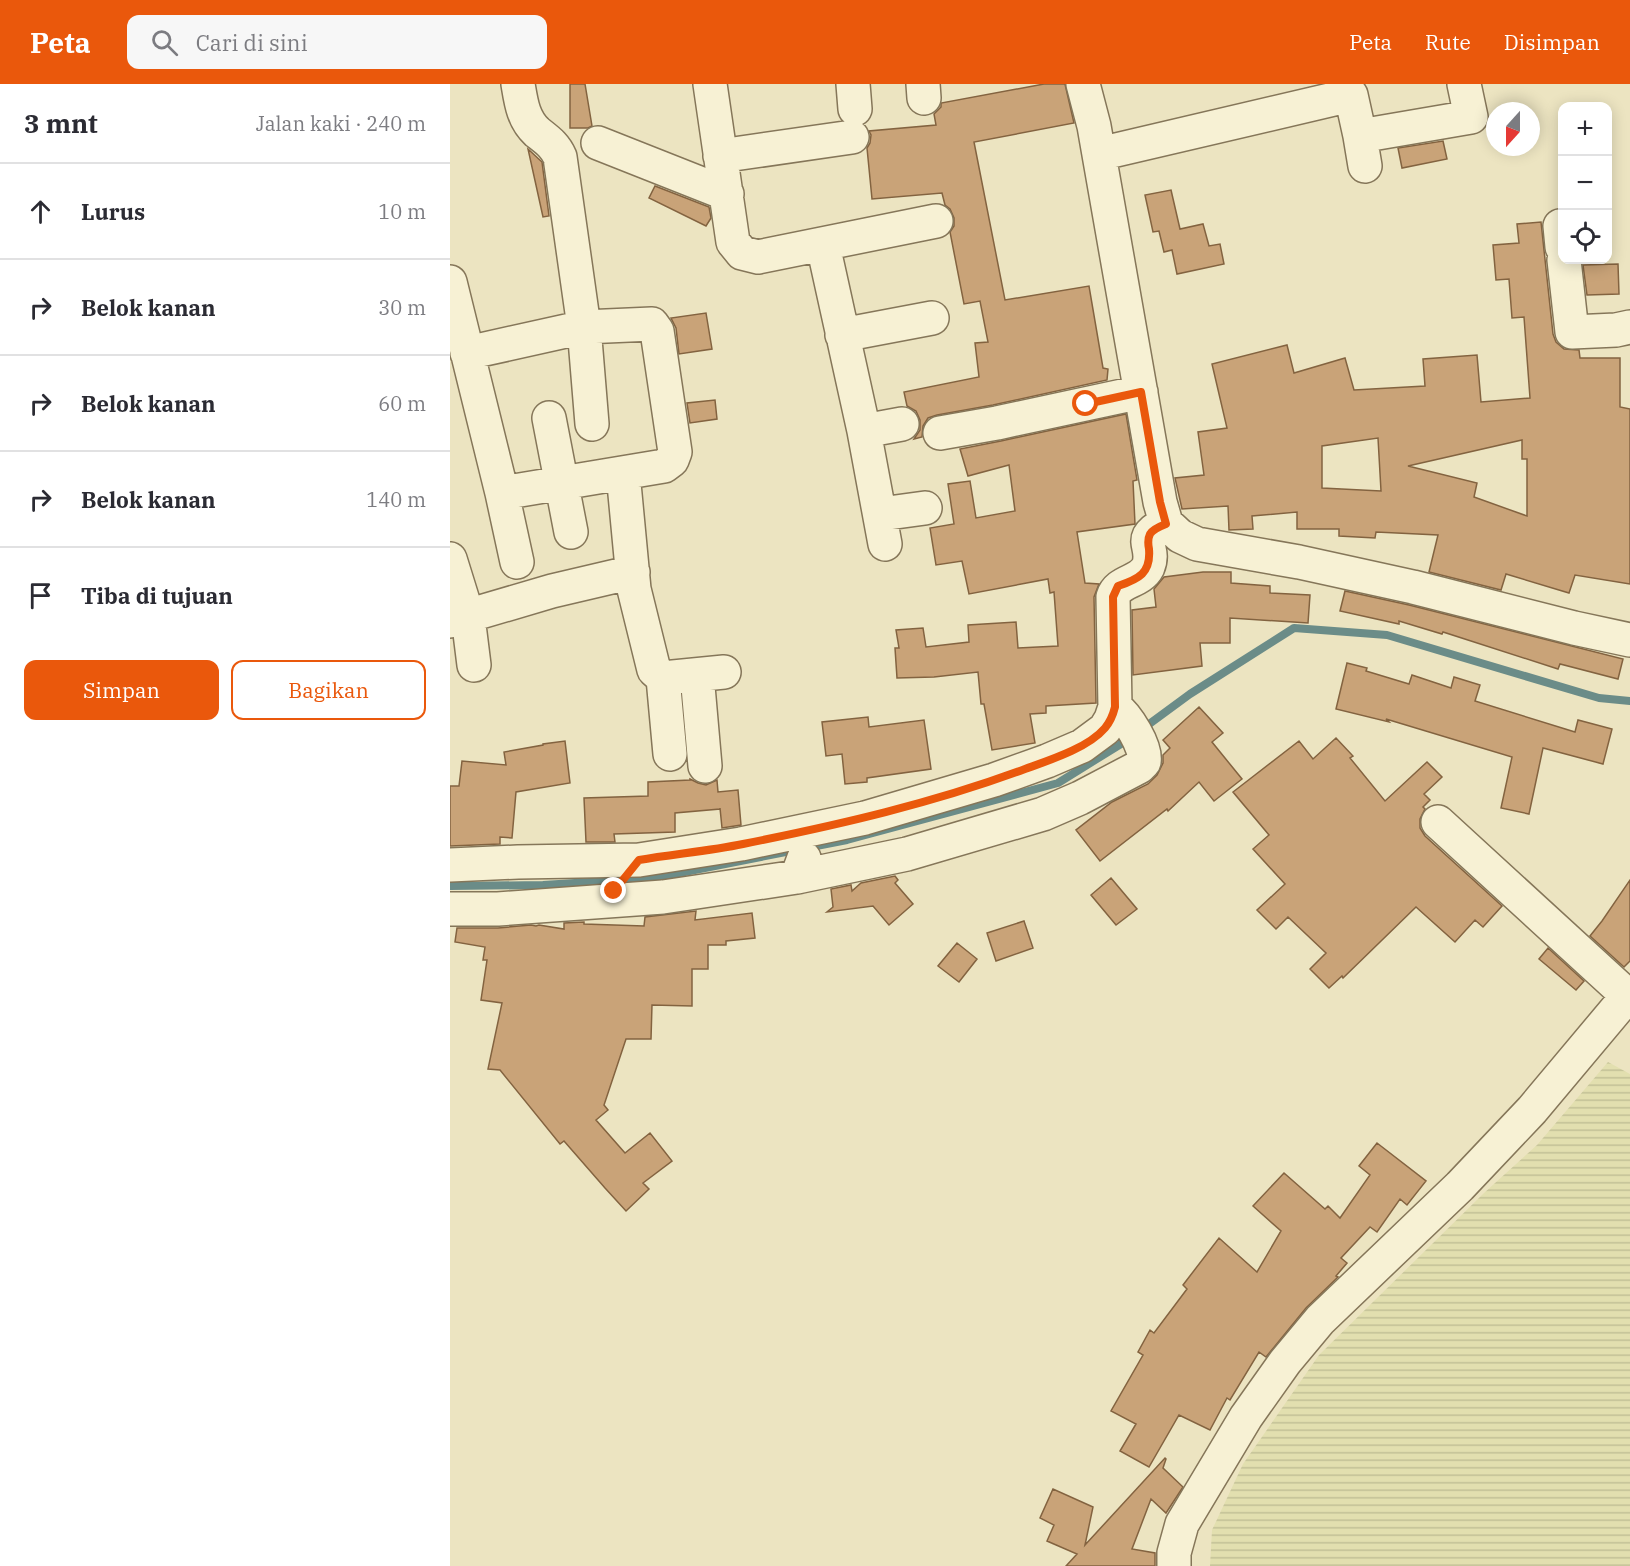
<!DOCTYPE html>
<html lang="id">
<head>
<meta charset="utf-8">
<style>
  :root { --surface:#fff; --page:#f7f7f7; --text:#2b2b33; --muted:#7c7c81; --line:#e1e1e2; --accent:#ea580c }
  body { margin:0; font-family:"IBM Plex Serif",serif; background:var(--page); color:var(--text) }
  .controls { position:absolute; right:18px; top:18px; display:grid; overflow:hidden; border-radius:12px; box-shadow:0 3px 15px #0003 }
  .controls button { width:54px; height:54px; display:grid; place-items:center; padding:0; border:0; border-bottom:2px solid var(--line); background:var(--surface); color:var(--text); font:30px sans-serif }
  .compass { position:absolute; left:1036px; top:18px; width:54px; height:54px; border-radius:50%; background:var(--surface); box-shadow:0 3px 15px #0003; rotate:201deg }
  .stop { position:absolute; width:18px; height:18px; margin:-14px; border:4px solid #ea580c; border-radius:50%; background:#fff }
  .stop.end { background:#ea580c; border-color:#fff; box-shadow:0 2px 6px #0008 }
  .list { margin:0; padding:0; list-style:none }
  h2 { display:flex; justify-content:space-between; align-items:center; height:78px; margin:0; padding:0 24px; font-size:26px }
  h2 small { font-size:20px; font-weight:400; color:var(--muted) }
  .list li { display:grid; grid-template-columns:39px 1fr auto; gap:18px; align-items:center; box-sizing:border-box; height:96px; padding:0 24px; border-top:2px solid var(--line) }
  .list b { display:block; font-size:22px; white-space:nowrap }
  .list em { font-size:20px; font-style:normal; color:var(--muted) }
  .actions { display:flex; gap:12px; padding:18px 24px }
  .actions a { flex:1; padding:14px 0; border:2px solid var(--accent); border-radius:12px; text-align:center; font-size:21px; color:var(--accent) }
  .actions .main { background:var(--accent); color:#fff }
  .icon { flex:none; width:33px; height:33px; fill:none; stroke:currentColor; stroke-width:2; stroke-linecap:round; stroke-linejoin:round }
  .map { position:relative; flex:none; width:1180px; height:1482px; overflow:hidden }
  header { display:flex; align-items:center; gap:36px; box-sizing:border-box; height:84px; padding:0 30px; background:var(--accent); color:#fff }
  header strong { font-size:28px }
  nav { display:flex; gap:33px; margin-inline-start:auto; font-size:21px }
  .search { width:420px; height:54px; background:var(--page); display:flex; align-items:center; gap:15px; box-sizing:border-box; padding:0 21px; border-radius:12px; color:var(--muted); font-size:22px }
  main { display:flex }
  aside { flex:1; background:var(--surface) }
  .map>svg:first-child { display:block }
</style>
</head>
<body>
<header>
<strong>Peta</strong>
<div class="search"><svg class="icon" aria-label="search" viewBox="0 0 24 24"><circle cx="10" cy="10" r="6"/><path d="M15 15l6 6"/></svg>Cari di sini</div>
<nav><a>Peta</a><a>Rute</a><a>Disimpan</a></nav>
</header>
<main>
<aside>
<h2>3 mnt<small>Jalan kaki · 240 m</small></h2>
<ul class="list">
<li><svg class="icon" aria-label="ahead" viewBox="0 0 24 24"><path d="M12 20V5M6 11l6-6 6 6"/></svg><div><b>Lurus</b></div><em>10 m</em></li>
<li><svg class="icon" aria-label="right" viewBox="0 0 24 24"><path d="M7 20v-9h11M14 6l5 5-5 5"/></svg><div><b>Belok kanan</b></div><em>30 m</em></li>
<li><svg class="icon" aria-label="right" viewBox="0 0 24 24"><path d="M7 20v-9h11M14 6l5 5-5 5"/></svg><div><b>Belok kanan</b></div><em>60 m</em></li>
<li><svg class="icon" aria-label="right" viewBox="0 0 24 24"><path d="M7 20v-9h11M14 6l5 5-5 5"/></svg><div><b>Belok kanan</b></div><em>140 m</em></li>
<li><svg class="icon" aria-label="arrive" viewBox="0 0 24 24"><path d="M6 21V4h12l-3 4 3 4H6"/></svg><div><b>Tiba di tujuan</b></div></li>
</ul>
<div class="actions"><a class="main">Simpan</a><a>Bagikan</a></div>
</aside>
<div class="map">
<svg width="1180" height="1482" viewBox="0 0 1180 1482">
  <defs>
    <pattern id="farmland-rules" width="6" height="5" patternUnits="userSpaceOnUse" patternTransform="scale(1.5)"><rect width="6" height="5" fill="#e2dfaf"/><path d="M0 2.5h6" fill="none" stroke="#c2c096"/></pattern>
  </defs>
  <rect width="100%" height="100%" fill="#ece4c1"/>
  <!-- farmland -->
  <path fill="url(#farmland-rules)" d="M 1158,978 L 1180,990 L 1180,1482 L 760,1482 L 762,1446 L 793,1380 L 869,1271 L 1034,1109 L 1087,1061 Z"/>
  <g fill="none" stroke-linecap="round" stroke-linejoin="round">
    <!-- stream -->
    <path stroke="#6b8c88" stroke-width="8" d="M 691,646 L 740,610 L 844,544 L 937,551 L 1149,614 L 1180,617
      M 0,802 L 93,801 L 204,794 L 397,756 L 608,699 L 679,655"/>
  </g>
  <!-- building -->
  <path fill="#c9a378" stroke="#836340" stroke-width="1.5" fill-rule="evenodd" d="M 120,0 L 135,0 L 142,42 L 138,44 L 120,44 Z
    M 594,0 L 615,0 L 624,39 L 524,58 L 555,216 L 639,202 L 653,284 L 658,285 L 657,296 L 543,321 L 487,331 L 478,334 L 473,342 L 472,353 L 464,355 L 470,346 L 470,336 L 466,327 L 457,322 L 454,308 L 529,293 L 525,259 L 538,258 L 530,217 L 514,220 L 500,148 L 504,142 L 504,134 L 500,125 L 495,121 L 492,109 L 422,115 L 417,64 L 420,59 L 421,51 L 419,47 L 486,41 L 484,30 L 491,23 L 491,19 Z
    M 993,57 L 997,75 L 952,84 L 948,64 Z
    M 78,65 L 92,78 L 99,132 L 93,133 Z
    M 205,102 L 259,123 L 261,134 L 256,142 L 199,114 Z
    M 721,106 L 730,145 L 753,140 L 759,162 L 770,160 L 774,180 L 727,190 L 722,166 L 714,168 L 709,147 L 703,148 L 695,111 Z
    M 1091,138 L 1103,250 L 1106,258 L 1114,265 L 1129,266 L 1130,274 L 1170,274 L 1170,323 L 1180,325 L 1180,500 L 1125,491 L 1119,509 L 1056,490 L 1051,506 L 979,488 L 988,451 L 926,448 L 925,454 L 889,452 L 889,445 L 847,445 L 847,428 L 802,432 L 803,445 L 779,446 L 778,422 L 732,425 L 725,394 L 754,391 L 748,348 L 777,344 L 762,280 L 837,261 L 844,289 L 895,274 L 904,306 L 975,302 L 973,275 L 1027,271 L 1031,318 L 1080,314 L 1074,233 L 1062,234 L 1059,195 L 1046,196 L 1043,161 L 1069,159 L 1067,140 ZM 928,354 L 931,407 L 872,404 L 872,362 ZM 1072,356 L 1072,375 L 1077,375 L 1077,432 L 1024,413 L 1027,399 L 958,382 Z
    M 1168,180 L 1169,210 L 1137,211 L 1133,181 Z
    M 256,229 L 262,265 L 229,270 L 226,244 L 221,234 Z
    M 265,316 L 267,335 L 240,339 L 237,319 Z
    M 676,330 L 687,396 L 683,397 L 685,440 L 627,448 L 635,499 L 649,500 L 644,513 L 646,619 L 596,622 L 596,629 L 580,630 L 585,659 L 542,666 L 534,620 L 531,620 L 528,588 L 484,593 L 447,594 L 445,564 L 449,564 L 446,546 L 473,544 L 476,563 L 519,558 L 518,541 L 566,538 L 568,564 L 608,562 L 604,508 L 600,509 L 598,495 L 519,510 L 512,477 L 486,481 L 480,444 L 504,440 L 498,400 L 520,397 L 526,434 L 565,427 L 559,381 L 518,392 L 510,365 L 551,357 Z
    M 753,488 L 781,488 L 781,499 L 820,502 L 820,509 L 860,511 L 858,539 L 780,534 L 780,559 L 750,559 L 752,582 L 683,591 L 682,526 L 706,523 L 704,505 L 714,493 Z
    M 895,507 L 959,521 L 1173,575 L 1168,595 L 1110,580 L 1108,585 L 993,548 L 992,550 L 949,537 L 949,540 L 890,527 Z
    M 897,579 L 917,584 L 916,587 L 959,600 L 962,591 L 1001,604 L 1004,593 L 1030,601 L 1025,617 L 1125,648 L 1128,636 L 1162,645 L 1153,680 L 1093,664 L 1079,730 L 1051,724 L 1062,673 L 936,635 L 939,638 L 886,625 Z
    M 749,623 L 773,649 L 762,658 L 792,695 L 764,717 L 749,698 L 718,727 L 717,725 L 650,777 L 626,746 L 662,718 L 698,700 L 707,691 L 713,679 L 713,671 L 720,664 L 713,656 Z
    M 418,633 L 419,643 L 474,636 L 481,685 L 417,694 L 417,698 L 395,700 L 392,670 L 376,672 L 372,638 Z
    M 886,654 L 903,672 L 900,674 L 935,717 L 977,678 L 992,693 L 974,710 L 980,716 L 973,723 L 975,725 L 970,735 L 970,744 L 975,752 L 1052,822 L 1033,843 L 1025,836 L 1005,858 L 966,823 L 893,894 L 892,892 L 879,904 L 860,885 L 876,869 L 838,833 L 826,845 L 807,826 L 835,800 L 803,765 L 819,751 L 783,708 L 849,657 L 863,675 Z
    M 115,657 L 120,699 L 66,708 L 62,754 L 50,753 L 50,760 L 0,762 L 0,702 L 9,702 L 12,677 L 56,681 L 54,668 L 93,661 L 93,660 Z
    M 240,695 L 248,699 L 256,701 L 267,696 L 268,708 L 288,706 L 291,741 L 272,744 L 270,724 L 270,725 L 225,729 L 225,748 L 164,750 L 165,758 L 136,758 L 134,714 L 198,712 L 198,698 L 240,696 Z
    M 445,792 L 448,796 L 445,799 L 463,820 L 439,841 L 423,822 L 377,828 L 383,823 L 381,805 L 401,801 L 402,807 L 411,799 Z
    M 661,794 L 687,825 L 666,841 L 641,811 Z
    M 1180,796 L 1180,877 L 1174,883 L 1140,852 L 1152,837 Z
    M 246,827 L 245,836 L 302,829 L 305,854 L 276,857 L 276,861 L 258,861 L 258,885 L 242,885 L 242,922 L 202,921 L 201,955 L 176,955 L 154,1021 L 158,1026 L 146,1036 L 175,1069 L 200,1049 L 222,1077 L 193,1099 L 199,1105 L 176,1127 L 155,1104 L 114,1057 L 110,1060 L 50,986 L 38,985 L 52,919 L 31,916 L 37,876 L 33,876 L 35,863 L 5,858 L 7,844 L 48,844 L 81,841 L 86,842 L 89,841 L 114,845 L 114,839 L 134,838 L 134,840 L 194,842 L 195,833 Z
    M 574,837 L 583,864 L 546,877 L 537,849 Z
    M 507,859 L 527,875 L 509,898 L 488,882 Z
    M 1098,864 L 1134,897 L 1126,906 L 1089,875 Z
    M 927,1059 L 976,1097 L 957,1121 L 950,1115 L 927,1148 L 920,1143 L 891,1174 L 897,1179 L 886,1192 L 888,1193 L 856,1224 L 816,1273 L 809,1268 L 780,1316 L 777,1314 L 760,1346 L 729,1331 L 699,1383 L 670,1367 L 686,1340 L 661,1327 L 693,1271 L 688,1268 L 700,1246 L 704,1249 L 737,1205 L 733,1201 L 769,1154 L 807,1188 L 831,1147 L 803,1122 L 834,1089 L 875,1125 L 878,1122 L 890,1134 L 920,1091 L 909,1082 Z
    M 715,1374 L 716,1375 L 713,1384 L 733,1403 L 716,1429 L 701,1415 L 682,1465 L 705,1469 L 705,1482 L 616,1482 L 627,1470 L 597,1457 L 604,1441 L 590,1434 L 603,1405 L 643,1423 L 635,1461 Z"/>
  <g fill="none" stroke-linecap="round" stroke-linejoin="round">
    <!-- minor casing -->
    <g stroke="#857659" stroke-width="36">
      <path id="minor" d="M 68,0 C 71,18 73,35 87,48 C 97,56 105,61 110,73 L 134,243 L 142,340
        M 260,0 L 283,158 L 292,169 L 308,173 L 486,137
        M 403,0 L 405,25
        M 473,0 L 474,14
        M 633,0 L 644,42 L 710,418 L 716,439 L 730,452 L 747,460 L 849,478 L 963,503 L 1124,544 L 1180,556
        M 910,52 L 915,82
        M 148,59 L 277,110
        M 649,70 L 901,11 L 910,52 L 1021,33 L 1014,0
        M 270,72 L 402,53
        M 1110,142 L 1112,163
        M 373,161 L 414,347 L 435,460
        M 1114,176 L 1122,248 L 1166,246 L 1180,243
        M 0,198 L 52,409 L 67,478
        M 392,251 L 482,234
        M 17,269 L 134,243 L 202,240 L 207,247 L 225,368 L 222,376 L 214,382 L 52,409
        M 99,334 L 121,448
        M 414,347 L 452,340
        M 490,349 L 547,339 L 691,308
        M 173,389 L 184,505 L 204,586 L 213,594 L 274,588
        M 431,430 L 475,424
        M 0,475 L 18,533 L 24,581
        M 0,537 L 102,507 L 183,488
        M 247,591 L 255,682
        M 213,594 L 220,670
        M 988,738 L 1178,912
        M 0,781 L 68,778 L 189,776 L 291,760 L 415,734 L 544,696 L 597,677 L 632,662 L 655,645 L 661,635 L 665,623 L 663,513 C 668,496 690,499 698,483 C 707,462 683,455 716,439
        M 347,793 L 457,770 L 593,730 L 630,714 L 689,683 L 694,678 C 697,663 677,632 665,623
        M 0,825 L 48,825 L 213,813 L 347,793 L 354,774
        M 724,1482 L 724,1469 L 732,1440 L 796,1333 L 835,1278 L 870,1236 L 1010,1102 L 1082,1026 L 1180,909"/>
    </g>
    <!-- minor -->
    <use href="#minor" stroke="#f7f1d4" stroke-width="33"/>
  </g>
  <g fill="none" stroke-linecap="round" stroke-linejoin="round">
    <!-- route -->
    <path stroke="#ea580c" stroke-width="8" d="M 164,807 L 189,776 C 224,770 259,767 293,760 C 388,741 484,719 575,685 C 600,676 638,664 655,644 C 660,638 663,631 665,623 L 663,513 L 668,502 C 689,495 701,489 699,465 C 698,460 698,454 700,450 C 703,445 711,442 716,440 L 710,418 L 691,308 L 636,320"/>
  </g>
</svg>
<div class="controls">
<button>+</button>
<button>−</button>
<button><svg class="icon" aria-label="locate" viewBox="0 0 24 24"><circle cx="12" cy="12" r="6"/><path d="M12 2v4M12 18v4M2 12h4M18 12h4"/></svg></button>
</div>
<svg class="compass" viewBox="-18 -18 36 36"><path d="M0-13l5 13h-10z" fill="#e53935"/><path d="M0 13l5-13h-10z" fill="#7c7c81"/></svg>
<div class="stop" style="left:636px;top:320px"></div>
<div class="stop end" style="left:164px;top:807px"></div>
</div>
</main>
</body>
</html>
